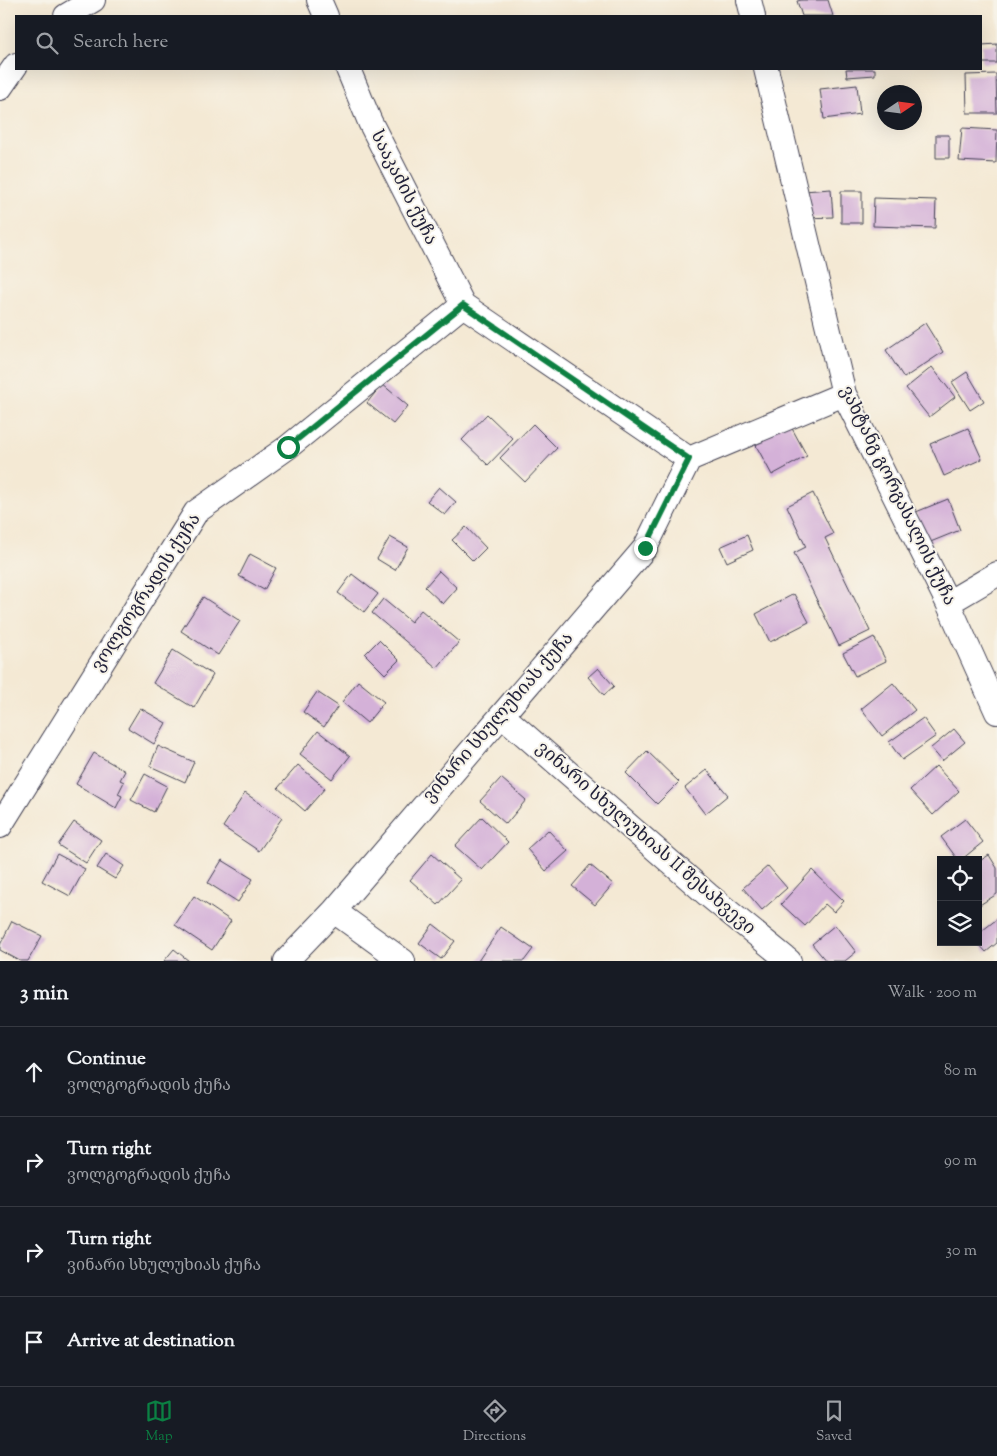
<!DOCTYPE html>
<html lang="en">
<head>
<meta charset="utf-8">
<style>
  :root { --surface:#171b24; --page:#20242c; --text:#f1f3f6; --muted:#9ea1a6; --line:#363941; --accent:#0b8043 }
  body { margin:0; font-family:"Sorts Mill Goudy","Noto Serif Georgian",serif; background:var(--page); color:var(--text) }
  .controls { position:absolute; right:15px; bottom:15px; display:grid; overflow:hidden; border-radius:0px; box-shadow:0 5px 20px #0002 }
  .controls button { width:45px; height:45px; display:grid; place-items:center; padding:0; border:0; border-bottom:1px solid var(--line); background:var(--surface); color:var(--text); font:25px sans-serif }
  .compass { position:absolute; left:877px; top:85px; width:45px; height:45px; border-radius:50%; background:var(--surface); box-shadow:0 5px 20px #0002; rotate:77deg }
  .stop { position:absolute; width:15px; height:15px; margin:-11px; border:4px solid #0b8043; border-radius:50%; background:#fff }
  .stop.end { background:#0b8043; border-color:#fff; box-shadow:0 1px 5px #0008 }
  .list { margin:0; padding:0; list-style:none }
  h2 { display:flex; justify-content:space-between; align-items:center; height:65px; margin:0; padding:0 20px; font-size:21px }
  h2 small { font-size:16px; font-weight:400; color:var(--muted) }
  .list li { display:grid; grid-template-columns:32px 1fr auto; gap:15px; align-items:center; box-sizing:border-box; height:90px; padding:0 20px; border-top:1px solid var(--line) }
  .list b { display:block; font-size:19px; white-space:nowrap }
  .list p { margin:0; font-size:16px; white-space:nowrap; color:var(--muted) }
  .list em { font-size:16px; font-style:normal; color:var(--muted) }
  .icon { flex:none; width:28px; height:28px; fill:none; stroke:currentColor; stroke-width:2; stroke-linecap:round; stroke-linejoin:round }
  .map { position:relative; flex:none; width:997px; height:961px; overflow:hidden }
  .search { position:absolute; background:var(--surface); box-shadow:0 5px 20px #0002; left:15px; right:15px; top:15px; height:55px; display:flex; align-items:center; gap:12px; box-sizing:border-box; padding:0 18px; border-radius:0px; color:var(--muted); font-size:19px }
  .sheet { height:425px; background:var(--surface) }
  nav { display:flex; justify-content:space-around; align-items:center; box-sizing:border-box; height:70px; border-top:1px solid var(--line); background:var(--surface); font-size:14px; color:var(--muted) }
  nav a { display:grid; justify-items:center; gap:2px }
  nav .on { color:var(--accent) }
  .map>svg:first-child { display:block }
</style>
</head>
<body>
<div class="map">
<svg width="997" height="961" viewBox="0 0 997 961">
  <rect width="100%" height="100%" fill="#f7f3e8"/>
  <filter id="ink" filterUnits="userSpaceOnUse"><feTurbulence type="fractalNoise" baseFrequency=".02" numOctaves="2"/><feDisplacementMap in="SourceGraphic" scale="10" xChannelSelector="R" yChannelSelector="G"/><feConvolveMatrix kernelMatrix="1 2 1 2 8 2 1 2 1" color-interpolation-filters="sRGB"/></filter>
  <filter id="wash" filterUnits="userSpaceOnUse"><feTurbulence type="fractalNoise" baseFrequency=".0096" numOctaves="4" result="noise"/><feDisplacementMap in="SourceGraphic" scale="20" xChannelSelector="R" yChannelSelector="G"/><feGaussianBlur stdDeviation="1.12" result="paint"/><feColorMatrix in="noise" values="0 0 0 0 0 0 0 0 0 0 0 0 0 0 0 0 0 1.4 0 .05"/><feComposite in="paint" operator="in"/></filter>
  <g filter="url(#wash)">
    <rect width="100%" height="100%" fill="#f4e9d4"/>
    <g id="blocks">
      <!-- building -->
      <path fill="#d4b1d8" d="M 802,0 L 828,0 L 833,16 L 802,16 L 797,1 Z
        M 997,44 L 997,63 L 982,63 L 982,45 Z
        M 846,69 L 875,69 L 875,75 L 847,77 Z
        M 996,74 L 997,113 L 967,113 L 966,75 Z
        M 857,85 L 860,114 L 824,119 L 820,89 Z
        M 962,128 L 997,130 L 996,163 L 959,161 Z
        M 936,135 L 949,135 L 949,158 L 936,158 Z
        M 831,189 L 833,217 L 806,218 L 804,191 Z
        M 841,191 L 862,191 L 862,223 L 841,223 Z
        M 874,198 L 936,200 L 935,228 L 873,226 Z
        M 925,323 L 943,352 L 904,378 L 886,350 Z
        M 932,367 L 955,397 L 929,417 L 906,388 Z
        M 967,372 L 984,401 L 970,410 L 952,382 Z
        M 382,384 L 408,406 L 393,424 L 367,403 Z
        M 487,414 L 513,439 L 488,465 L 462,440 Z
        M 788,421 L 807,456 L 772,475 L 753,440 Z
        M 533,424 L 557,448 L 525,482 L 500,458 Z
        M 968,428 L 982,459 L 944,476 L 930,444 Z
        M 439,487 L 456,502 L 445,515 L 427,501 Z
        M 813,493 L 833,534 L 825,538 L 870,631 L 839,646 L 794,553 L 806,547 L 787,506 Z
        M 948,499 L 960,530 L 928,543 L 916,512 Z
        M 466,527 L 486,548 L 473,561 L 452,540 Z
        M 747,535 L 753,550 L 727,562 L 720,547 Z
        M 390,537 L 408,547 L 395,570 L 377,559 Z
        M 250,554 L 276,568 L 264,590 L 239,576 Z
        M 439,571 L 457,588 L 443,604 L 425,587 Z
        M 352,574 L 378,594 L 364,612 L 338,593 Z
        M 794,594 L 809,622 L 770,642 L 756,614 Z
        M 203,597 L 240,621 L 218,655 L 181,631 Z
        M 383,599 L 411,622 L 421,610 L 459,642 L 437,668 L 372,613 Z
        M 874,637 L 886,661 L 855,676 L 843,653 Z
        M 379,640 L 399,660 L 385,674 L 365,654 Z
        M 173,650 L 213,675 L 194,708 L 153,683 Z
        M 598,668 L 614,686 L 604,695 L 588,677 Z
        M 358,681 L 384,702 L 367,723 L 342,702 Z
        M 893,683 L 915,710 L 882,736 L 861,709 Z
        M 317,692 L 338,706 L 324,727 L 303,712 Z
        M 140,708 L 166,723 L 154,744 L 128,728 Z
        M 923,718 L 936,736 L 902,760 L 889,742 Z
        M 954,729 L 965,742 L 942,761 L 931,748 Z
        M 318,731 L 350,756 L 332,779 L 300,754 Z
        M 158,746 L 194,762 L 185,782 L 150,766 Z
        M 647,751 L 679,782 L 657,804 L 626,773 Z
        M 94,753 L 125,771 L 120,780 L 124,782 L 118,794 L 122,796 L 116,808 L 76,784 Z
        M 298,765 L 325,788 L 305,811 L 278,788 Z
        M 936,766 L 959,791 L 933,815 L 910,790 Z
        M 707,770 L 728,795 L 705,814 L 685,788 Z
        M 145,774 L 167,786 L 154,812 L 131,800 Z
        M 501,778 L 526,800 L 506,824 L 480,801 Z
        M 245,793 L 282,818 L 259,851 L 223,827 Z
        M 482,817 L 508,842 L 482,870 L 455,846 Z
        M 965,819 L 983,842 L 961,860 L 958,860 L 941,837 Z
        M 74,822 L 101,840 L 86,863 L 58,845 Z
        M 548,830 L 568,851 L 546,871 L 527,849 Z
        M 57,854 L 85,869 L 70,896 L 42,881 Z
        M 106,854 L 124,866 L 115,879 L 97,868 Z
        M 432,854 L 461,880 L 438,905 L 410,880 Z
        M 989,855 L 997,868 L 997,894 L 978,906 L 978,862 Z
        M 222,860 L 253,879 L 238,902 L 208,883 Z
        M 590,865 L 613,884 L 595,905 L 572,886 Z
        M 768,866 L 787,888 L 762,910 L 743,888 Z
        M 812,870 L 844,901 L 834,912 L 825,904 L 805,926 L 781,904 Z
        M 194,896 L 231,921 L 212,950 L 175,925 Z
        M 997,919 L 997,943 L 986,952 L 978,943 L 978,934 Z
        M 12,921 L 42,936 L 28,961 L 20,961 L 0,950 L 0,945 Z
        M 433,924 L 455,941 L 441,959 L 419,943 Z
        M 835,925 L 856,952 L 845,961 L 826,961 L 812,944 Z
        M 501,927 L 533,949 L 524,961 L 478,961 Z
        M 174,949 L 189,961 L 164,961 Z"/>
    </g>
  </g>
  <g filter="url(#ink)">
    <use href="#blocks" fill-opacity="0" stroke="#424052" stroke-width="1"/>
    <g fill="none" stroke-linecap="round" stroke-linejoin="round">
      <!-- street casing -->
      <g stroke="#424052" stroke-width="26">
        <path id="street" d="M 319,0 L 326,16
          M 749,0 L 753,16
          M 66,16 L 93,0
          M 348,69 L 370,122 L 463,305
          M 766,69 L 844,394 L 948,603 L 997,712
          M 0,88 L 16,65
          M 948,603 L 997,574
          M 502,715 L 708,895 L 789,961
          M 0,826 L 196,512 L 288,447 L 463,305 L 689,459 L 844,394
          M 334,911 L 403,961
          M 286,961 L 334,911 L 645,548 L 689,459"/>
      </g>
      <!-- street -->
      <use href="#street" stroke="#fff" stroke-width="24"/>
    </g>
  </g>
  <g fill="none" stroke-linecap="round" stroke-linejoin="round" filter="url(#ink)">
    <!-- route -->
    <path stroke="#0b8043" stroke-width="6" d="M 288,447 L 463,305 L 689,459 L 645,548"/>
  </g>
  <g text-anchor="middle" dominant-baseline="central" stroke-width="4" stroke-linejoin="round" paint-order="stroke">
    <!-- street labels -->
    <g font-size="18" fill="#22223b" stroke="#f7f3e8">
      <text transform="translate(403 188) rotate(63)">სააკაძის ქუჩა</text>
      <text transform="translate(897 496) rotate(64)">ვახტანგ გორგასალის ქუჩა</text>
      <text transform="translate(147 593) rotate(-57)">ვოლგოგრადის ქუჩა</text>
      <text transform="translate(499 718) rotate(-49)">ვინარი სხულუხიას ქუჩა</text>
      <text transform="translate(645 839) rotate(41)">ვინარი სხულუხიას II შესახვევი</text>
    </g>
  </g>
</svg>
<div class="controls">
<button><svg class="icon" aria-label="locate" viewBox="0 0 24 24"><circle cx="12" cy="12" r="6"/><path d="M12 2v4M12 18v4M2 12h4M18 12h4"/></svg></button>
<button><svg class="icon" aria-label="layers" viewBox="0 0 24 24"><path d="M12 4l9 5-9 5-9-5zM3 14l9 5 9-5"/></svg></button>
</div>
<svg class="compass" viewBox="-18 -18 36 36"><path d="M0-13l5 13h-10z" fill="#e53935"/><path d="M0 13l5-13h-10z" fill="#9ea1a6"/></svg>
<div class="stop" style="left:288px;top:447px"></div>
<div class="stop end" style="left:645px;top:548px"></div>
<div class="search"><svg class="icon" aria-label="search" viewBox="0 0 24 24"><circle cx="10" cy="10" r="6"/><path d="M15 15l6 6"/></svg>Search here</div>
</div>
<section class="sheet">
<h2>3 min<small>Walk · 200 m</small></h2>
<ul class="list">
<li><svg class="icon" aria-label="ahead" viewBox="0 0 24 24"><path d="M12 20V5M6 11l6-6 6 6"/></svg><div><b>Continue</b><p>ვოლგოგრადის ქუჩა</p></div><em>80 m</em></li>
<li><svg class="icon" aria-label="right" viewBox="0 0 24 24"><path d="M7 20v-9h11M14 6l5 5-5 5"/></svg><div><b>Turn right</b><p>ვოლგოგრადის ქუჩა</p></div><em>90 m</em></li>
<li><svg class="icon" aria-label="right" viewBox="0 0 24 24"><path d="M7 20v-9h11M14 6l5 5-5 5"/></svg><div><b>Turn right</b><p>ვინარი სხულუხიას ქუჩა</p></div><em>30 m</em></li>
<li><svg class="icon" aria-label="arrive" viewBox="0 0 24 24"><path d="M6 21V4h12l-3 4 3 4H6"/></svg><div><b>Arrive at destination</b></div></li>
</ul>
</section>
<nav>
<a class="on"><svg class="icon" aria-label="map" viewBox="0 0 24 24"><path d="M3 6l6-2 6 2 6-2v14l-6 2-6-2-6 2zM9 4v14M15 6v14"/></svg>Map</a>
<a><svg class="icon" aria-label="directions" viewBox="0 0 24 24"><path d="M12 3l9 9-9 9-9-9zM9 14v-3h6M13 9l2 2-2 2"/></svg>Directions</a>
<a><svg class="icon" aria-label="saved" viewBox="0 0 24 24"><path d="M7 4h10v16l-5-4-5 4z"/></svg>Saved</a>
</nav>
</body>
</html>
